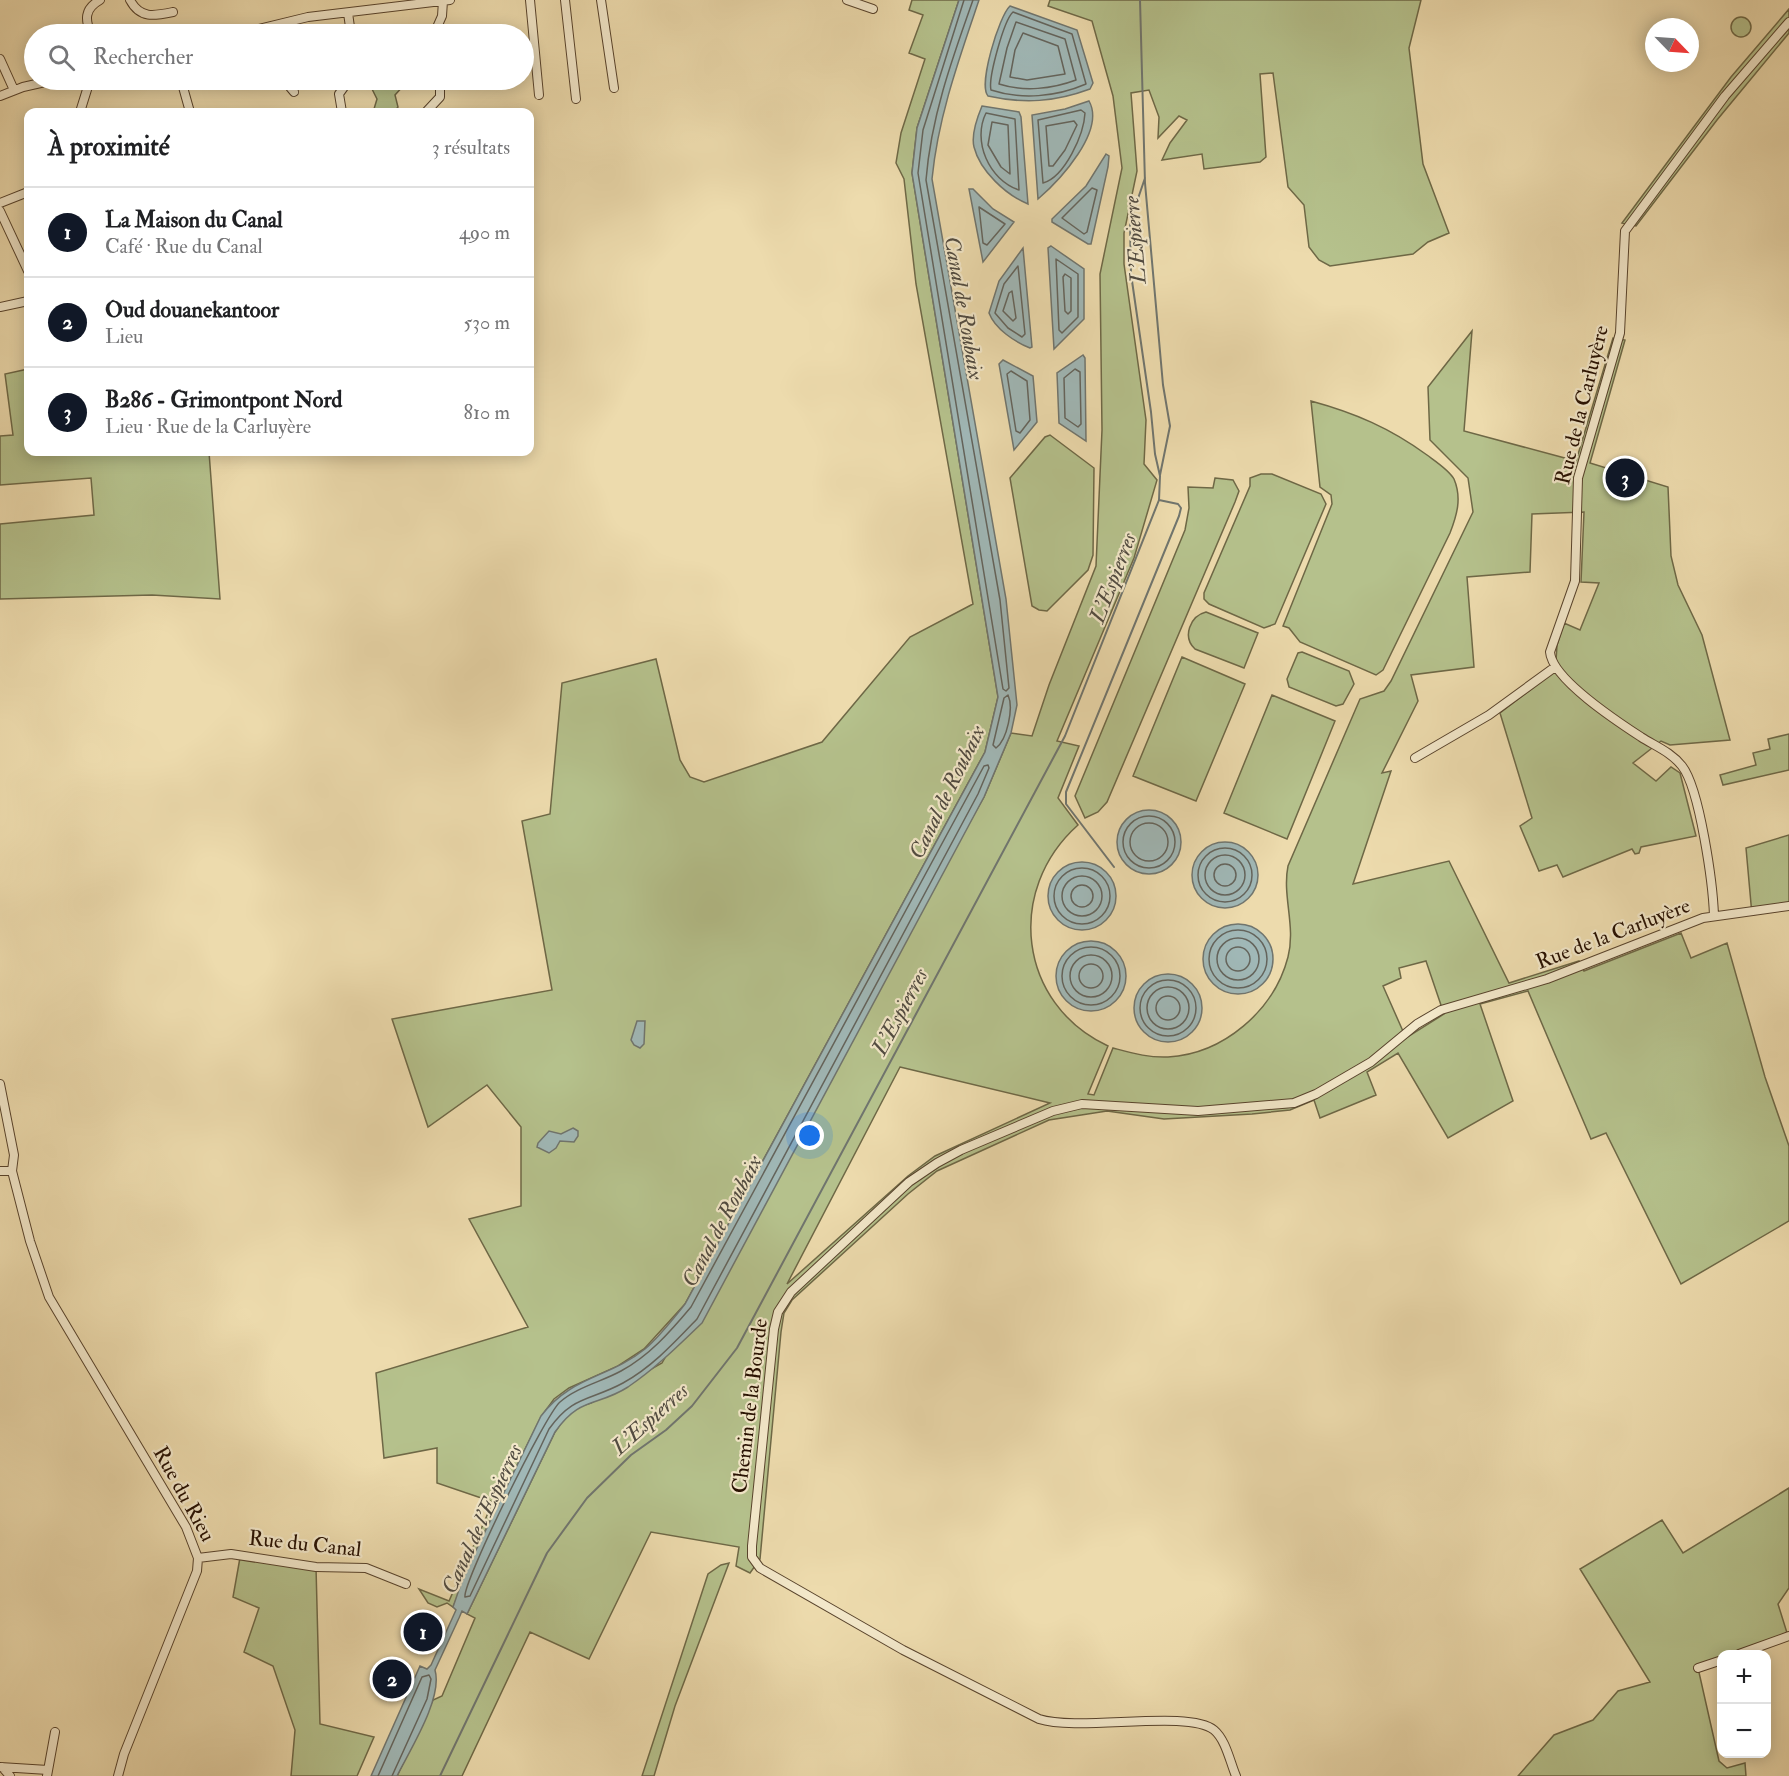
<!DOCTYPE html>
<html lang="fr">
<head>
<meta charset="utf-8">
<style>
  :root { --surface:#fff; --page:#f6f6f6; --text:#202124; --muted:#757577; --line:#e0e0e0; --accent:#111827 }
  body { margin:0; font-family:"IM FELL Double Pica",serif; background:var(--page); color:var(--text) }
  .controls { position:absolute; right:18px; bottom:18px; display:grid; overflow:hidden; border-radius:12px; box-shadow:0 3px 15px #0003 }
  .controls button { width:54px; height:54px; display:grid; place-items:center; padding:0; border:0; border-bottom:2px solid var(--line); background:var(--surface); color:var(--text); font:30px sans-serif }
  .compass { position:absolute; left:1645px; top:18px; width:54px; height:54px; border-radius:50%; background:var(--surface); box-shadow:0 3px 15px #0003; rotate:115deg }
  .you { position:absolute; left:810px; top:1136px; width:21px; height:21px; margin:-15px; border:4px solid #fff; border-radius:50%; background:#1a73e8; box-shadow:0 0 0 9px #1a73e833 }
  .badge { display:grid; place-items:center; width:39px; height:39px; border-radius:50%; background:var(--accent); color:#fff; font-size:20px; font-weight:700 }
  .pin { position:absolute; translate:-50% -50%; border:3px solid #fff; box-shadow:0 2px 6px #0006 }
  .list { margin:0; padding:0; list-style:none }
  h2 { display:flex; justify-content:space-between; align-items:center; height:78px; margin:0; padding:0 24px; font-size:26px }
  h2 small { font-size:20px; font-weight:400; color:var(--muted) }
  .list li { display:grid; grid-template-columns:39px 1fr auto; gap:18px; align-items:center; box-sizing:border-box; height:90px; padding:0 24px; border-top:2px solid var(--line) }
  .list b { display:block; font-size:22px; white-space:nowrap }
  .list p { margin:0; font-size:20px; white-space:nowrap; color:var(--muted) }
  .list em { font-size:20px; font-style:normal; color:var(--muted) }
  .icon { flex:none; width:33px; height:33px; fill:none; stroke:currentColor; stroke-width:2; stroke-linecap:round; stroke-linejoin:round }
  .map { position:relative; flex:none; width:1789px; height:1776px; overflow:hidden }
  .search { position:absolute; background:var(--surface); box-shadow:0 3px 15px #0003; left:24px; top:24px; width:510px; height:66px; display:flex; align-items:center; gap:15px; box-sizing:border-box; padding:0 21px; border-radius:33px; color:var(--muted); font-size:22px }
  .panel { position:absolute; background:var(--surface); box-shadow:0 3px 15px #0003; left:24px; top:108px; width:510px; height:348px; border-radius:12px }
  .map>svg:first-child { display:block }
</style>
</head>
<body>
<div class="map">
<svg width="1789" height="1776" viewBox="0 0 1789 1776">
  <rect width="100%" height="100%" fill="#eddbad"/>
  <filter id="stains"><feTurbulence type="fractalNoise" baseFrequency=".00333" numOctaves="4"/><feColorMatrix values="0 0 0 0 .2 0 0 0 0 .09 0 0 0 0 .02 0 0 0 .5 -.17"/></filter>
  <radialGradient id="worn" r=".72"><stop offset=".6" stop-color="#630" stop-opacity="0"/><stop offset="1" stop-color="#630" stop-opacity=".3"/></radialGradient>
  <!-- green -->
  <path fill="#b5c18c" stroke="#6e6846" stroke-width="1.5" fill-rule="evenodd" d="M 912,0 L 959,0 L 917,128 L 912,173 L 998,697 L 985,752 L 685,1304 L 644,1349 L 618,1366 L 569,1388 L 554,1399 L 541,1417 L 489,1522 L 453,1607 L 447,1603 L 437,1607 L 428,1603 L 419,1589 L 449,1601 L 493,1502 L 437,1483 L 437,1448 L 384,1458 L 376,1373 L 528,1327 L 469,1219 L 521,1206 L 521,1127 L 487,1085 L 428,1127 L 392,1019 L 552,990 L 522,821 L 550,814 L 562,683 L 656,659 L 680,760 L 690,777 L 704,782 L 822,742 L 910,637 L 973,604 L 916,284 L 904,179 L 896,163 L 901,133 L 925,59 L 909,53 L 923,15 L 909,10 Z
    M 1050,0 L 1421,0 L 1409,48 L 1423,164 L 1449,233 L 1428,242 L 1413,254 L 1330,266 L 1319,260 L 1309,247 L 1304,205 L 1288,187 L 1273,73 L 1260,74 L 1266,157 L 1260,162 L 1204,169 L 1202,154 L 1162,160 L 1170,143 L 1187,120 L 1179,116 L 1158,138 L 1159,117 L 1149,90 L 1131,93 L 1137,171 L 1124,233 L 1124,264 L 1146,420 L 1144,464 L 1157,480 L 1134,558 L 1057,741 L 1079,746 L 1058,798 L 1078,825 C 1005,890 1018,1004 1108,1046 L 1088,1094 L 1094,1095 L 1113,1048 C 1132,1053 1149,1058 1168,1057 C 1223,1054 1274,1011 1288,957 C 1296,926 1282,896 1288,866 L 1360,699 L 1384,691 L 1391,681 L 1473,512 L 1468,478 L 1430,440 L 1428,387 L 1472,331 L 1464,431 L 1576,461 L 1613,338 L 1625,340 L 1590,463 L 1668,487 L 1671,556 L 1678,585 L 1702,635 L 1730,740 L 1670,745 L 1661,741 L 1633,763 L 1656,781 L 1671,767 L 1680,773 L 1696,836 L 1641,847 L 1639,853 L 1635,854 L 1632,849 L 1563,877 L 1557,865 L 1539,871 L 1520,826 L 1532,818 L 1500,713 L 1560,667 L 1556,661 L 1557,645 L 1564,623 L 1580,630 L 1599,583 L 1581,582 L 1584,512 L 1532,514 L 1530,572 L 1467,577 L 1474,667 L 1411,675 L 1418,701 L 1382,773 L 1391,771 L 1353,884 L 1449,861 L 1509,983 L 1579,961 L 1584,971 L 1681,933 L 1691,958 L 1727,943 L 1765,1077 L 1789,1146 L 1789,1221 L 1681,1284 L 1606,1133 L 1591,1139 L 1528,991 L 1480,1004 L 1513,1101 L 1448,1138 L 1398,1053 L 1367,1072 L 1376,1095 L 1320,1118 L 1314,1100 L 1290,1110 L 1252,1114 L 1164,1119 L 1107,1111 L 1049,1120 L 937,1171 L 908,1194 L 792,1300 L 784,1313 L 781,1332 L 760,1559 L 750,1573 L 736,1566 L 739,1547 L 651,1532 L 589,1659 L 530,1632 L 462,1776 L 397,1776 L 433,1700 L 442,1696 L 475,1618 L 467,1614 L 555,1432 L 566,1416 L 578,1407 L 591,1403 L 662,1363 L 984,797 L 1011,733 L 1032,736 L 1049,685 L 1096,566 L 1102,430 L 1100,274 L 1122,168 L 1113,96 L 1092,21 L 1048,6 ZM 1426,961 L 1444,1014 L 1406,1038 L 1383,986 L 1401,978 L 1399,968 ZM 900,1067 L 1050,1103 L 935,1156 L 908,1176 L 787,1284 Z
    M 1789,9 L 1789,33 L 1717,120 L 1636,226 L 1622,223 L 1731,77 Z
    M1731 27a10 10 0 1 1 20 0a10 10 0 1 1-20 0Z
    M 377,80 L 405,80 L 405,84 L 395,95 L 398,107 L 394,112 L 378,112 L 374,109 L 377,99 L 372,89 L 378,87 Z
    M 28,369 L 28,452 L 209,452 L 220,599 L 152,595 L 0,599 L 0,524 L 94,515 L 91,478 L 0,485 L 0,436 L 13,435 L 5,374 Z
    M 1311,401 C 1355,413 1390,428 1427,455 C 1435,461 1449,470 1454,479 C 1462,498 1457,515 1450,533 L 1383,670 L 1376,675 L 1300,642 L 1289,628 L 1283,626 L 1332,504 L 1331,495 L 1320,487 Z
    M 1050,435 L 1094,468 L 1093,555 L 1088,570 L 1047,611 L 1039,610 L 1032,606 L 1010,478 L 1045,437 Z
    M 1261,474 L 1272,474 L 1321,494 L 1326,504 L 1275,624 L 1264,628 L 1209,604 L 1204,599 L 1204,593 L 1250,486 L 1250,478 Z
    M 1215,478 L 1233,480 L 1239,491 L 1235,502 L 1107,802 L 1098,812 L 1085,818 L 1075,796 L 1185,530 L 1189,508 L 1188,487 L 1213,488 Z
    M 1206,612 L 1258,633 L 1244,668 L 1195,649 C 1182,637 1190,616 1206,612 Z
    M 1302,652 L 1349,671 L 1354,684 L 1343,704 L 1336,706 L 1289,687 L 1287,679 L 1298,653 Z
    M 1182,657 L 1245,684 L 1196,801 L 1133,776 Z
    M 1272,695 L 1335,721 L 1287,839 L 1224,813 Z
    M 1789,734 L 1789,770 L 1723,785 L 1720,775 L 1756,765 L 1753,753 L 1770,749 L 1768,739 Z
    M 1789,835 L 1789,909 L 1752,915 L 1746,848 Z
    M 1789,1488 L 1789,1588 L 1778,1604 L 1788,1636 L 1739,1654 L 1722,1654 L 1721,1660 L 1698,1668 L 1719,1761 L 1727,1768 L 1745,1763 L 1746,1776 L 1518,1776 L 1554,1735 L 1593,1720 L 1618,1691 L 1650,1682 L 1580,1569 L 1662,1520 L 1683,1553 Z
    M 241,1552 L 316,1567 L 320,1724 L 374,1737 L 357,1776 L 291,1776 L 295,1730 L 273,1666 L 244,1652 L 259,1608 L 233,1597 Z
    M 729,1563 L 675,1706 L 654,1776 L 642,1776 L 708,1574 L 721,1565 Z"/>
  <!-- water -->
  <path fill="#a0b8b7" stroke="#70756e" stroke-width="1.5" d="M 959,0 L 979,0 C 959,59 938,117 932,179 L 1006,599 L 1017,705 L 1011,733 L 984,797 L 702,1323 C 678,1346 656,1368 628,1387 C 597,1407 580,1396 555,1432 L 467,1614 L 462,1611 L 459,1618 L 435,1670 C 443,1698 411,1748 397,1776 L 371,1776 L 420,1666 L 427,1669 L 431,1665 L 456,1610 L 453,1607 L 464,1575 L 541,1416 C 571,1376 609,1378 645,1349 C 660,1336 673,1319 685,1304 L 985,752 L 998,697 L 912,173 L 917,128 Z
    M 1010,6 L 1077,30 L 1093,83 L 1090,89 C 1055,102 1024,104 988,96 C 978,85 999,16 1010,6 Z
    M 1089,101 C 1106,131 1059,181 1038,199 L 1032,115 L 1065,109 Z
    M 982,106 L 1019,112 L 1021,117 L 1028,204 C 1006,195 980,171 974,147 C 971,135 977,118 982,106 Z
    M 1106,154 L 1109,156 L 1108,167 L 1091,244 L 1088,244 L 1052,222 L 1052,219 L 1086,186 Z
    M 969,189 L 973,189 L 993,209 L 1014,222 L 983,262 Z
    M 1051,246 L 1084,269 L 1084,319 L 1054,349 L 1048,248 Z
    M 1023,248 L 1032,347 L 1030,348 C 1015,342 995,329 989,313 L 999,281 Z
    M 1083,355 L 1085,358 L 1086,441 L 1059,423 L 1057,373 Z
    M 1003,360 L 1033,376 L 1037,422 L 1014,450 L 999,364 Z
    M1117 842a32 32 0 1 1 64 0a32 32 0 1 1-64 0Z
    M1192 875a33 33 0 1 1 66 0a33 33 0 1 1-66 0Z
    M1048 896a34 34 0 1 1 68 0a34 34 0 1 1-68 0Z
    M1203 959a35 35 0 1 1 70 0a35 35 0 1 1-70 0Z
    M1056 976a35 35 0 1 1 70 0a35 35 0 1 1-70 0Z
    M1134 1008a34 34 0 1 1 68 0a34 34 0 1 1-68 0Z
    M 637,1021 L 645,1021 L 644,1044 L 640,1048 L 634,1045 L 631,1040 Z
    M 573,1128 L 578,1131 L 578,1136 L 574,1142 L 560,1141 L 556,1148 L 549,1153 L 537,1147 L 538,1143 L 549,1131 L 561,1134 Z"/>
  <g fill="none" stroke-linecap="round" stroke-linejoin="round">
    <!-- shore -->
    <path stroke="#64645c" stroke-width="1.5" d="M 964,0 L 923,130 L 918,173 L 1003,689 L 1006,691 L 1009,688 L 1000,600 L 926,180 C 931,117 952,59 973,0
      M 1013,12 L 1072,34 L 1086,84 C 1056,97 1021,100 991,90 C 988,78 1004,20 1013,12 Z
      M 1016,22 L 1065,39 L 1076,80 C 1052,89 1024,92 999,84 L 1007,48 Z
      M 1023,33 L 1058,46 L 1065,74 L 1027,80 L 1010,77 L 1015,50 Z
      M 1081,110 L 1085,113 C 1084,134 1065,177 1043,183 L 1038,120 Z
      M 986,113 L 1015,119 L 1019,190 C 989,180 972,141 986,113 Z
      M 1074,121 L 1077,125 L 1065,150 L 1053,166 L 1049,166 L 1046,126 Z
      M 992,122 L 1008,125 L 1010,174 L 1001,167 L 988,145 Z
      M 1092,188 L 1097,190 L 1087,232 L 1084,234 L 1062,218 Z
      M 979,207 L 1005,224 L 987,245 L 983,243 Z
      M 1056,259 L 1078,274 L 1078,317 L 1062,333 L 1059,330 Z
      M 1018,266 L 1025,334 L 1022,337 L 1008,328 L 995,313 L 1004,284 Z
      M 1065,274 L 1071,278 L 1071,311 L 1068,314 L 1065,311 L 1063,277 Z
      M 1012,291 L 1016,318 L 1013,321 L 1003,311 L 1009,293 Z
      M 1075,369 L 1080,372 L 1081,424 L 1078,427 L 1065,418 L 1064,378 Z
      M 1011,371 L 1027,381 L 1030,420 L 1020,433 L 1016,431 L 1007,374 Z
      M 1008,695 C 1014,708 1007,740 996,748 L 993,745 L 1004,698 Z
      M 988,765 L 989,768 L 978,794 L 697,1319 C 674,1343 652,1367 623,1383 C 590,1401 573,1395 549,1429 L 470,1596 L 465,1597 C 462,1584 545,1415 560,1402 C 577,1387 601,1382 621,1371 C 649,1356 670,1332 691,1307 L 984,766 Z
      M1123 842a26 26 0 1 1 52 0a26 26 0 1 1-52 0Z
      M1130 842a19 19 0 1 1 38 0a19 19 0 1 1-38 0Z
      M1198 875a27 27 0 1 1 54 0a27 27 0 1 1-54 0Z
      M1205 875a20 20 0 1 1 40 0a20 20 0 1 1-40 0Z
      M1214 875a11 11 0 1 1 22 0a11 11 0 1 1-22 0Z
      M1054 896a28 28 0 1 1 56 0a28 28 0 1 1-56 0Z
      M1062 896a20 20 0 1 1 40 0a20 20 0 1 1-40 0Z
      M1071 896a11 11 0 1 1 22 0a11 11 0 1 1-22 0Z
      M1209 959a29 29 0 1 1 58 0a29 29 0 1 1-58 0Z
      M1217 959a21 21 0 1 1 42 0a21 21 0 1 1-42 0Z
      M1226 959a12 12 0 1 1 24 0a12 12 0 1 1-24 0Z
      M1062 976a29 29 0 1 1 58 0a29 29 0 1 1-58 0Z
      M1070 976a21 21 0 1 1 42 0a21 21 0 1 1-42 0Z
      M1079 976a12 12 0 1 1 24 0a12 12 0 1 1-24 0Z
      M1140 1008a28 28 0 1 1 56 0a28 28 0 1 1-56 0Z
      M1147 1008a21 21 0 1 1 42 0a21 21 0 1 1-42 0Z
      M1156 1008a12 12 0 1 1 24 0a12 12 0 1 1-24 0Z
      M 378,1776 L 422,1677 L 429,1675 L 431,1679 L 427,1699 L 392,1776"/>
    <!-- stream -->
    <path stroke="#70756e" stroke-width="2" d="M 1140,0 L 1145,183 L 1163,385 L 1170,426 L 1160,475
      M 1114,867 L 1066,804 L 1066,792 L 1179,516 L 1181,508 L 1178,504 L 1159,500
      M 440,1776 L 547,1553 L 587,1498 L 631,1455 L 666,1430 L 692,1406 L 737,1348 L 1065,736 L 1159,500 L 1160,476 L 1155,454 L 1151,412 L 1131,274 L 1130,222 L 1145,178"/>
    <!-- street casing -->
    <g stroke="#58432c" stroke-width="10">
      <path id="street" d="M 130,0 C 140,19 154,16 173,12
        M 530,0 L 539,95
        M 565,0 L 576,99
        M 601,0 L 614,88
        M 847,0 L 873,9
        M 348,13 L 351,34
        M 91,34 C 85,20 84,9 100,0
        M 238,34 L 308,17 L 450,0
        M 434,34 L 442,16 L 443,1
        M 0,59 L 14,90
        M 181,80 L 190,112
        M 284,80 L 294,92
        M 0,96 L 23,87 L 54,80
        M 80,112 L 90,80
        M 342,112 L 339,94 L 349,80
        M 426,112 L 440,97 L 440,80
        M 0,203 L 28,192
        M 0,211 L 28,271
        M 0,307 L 28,301
        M 1415,758 L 1489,715 L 1555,667
        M 1714,916 C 1713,885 1700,789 1682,766 C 1671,752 1655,746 1641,737 C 1618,722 1552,679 1550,652 L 1575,581 L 1578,478 L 1620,333 L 1625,231 L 1725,96 L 1789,22
        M 0,1084 L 14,1155 L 12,1171 L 30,1241 L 49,1297 L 186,1527 L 198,1558 L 197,1571 L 124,1754 L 118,1776
        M 0,1171 L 12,1171
        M 198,1558 L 231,1554 L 316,1567 L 366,1568 L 406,1584
        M 1739,1654 L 1789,1636
        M 1698,1668 L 1722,1660
        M 0,1767 L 48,1770
        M 2,1767 L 10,1776
        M 47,1776 L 55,1732
        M 1236,1776 C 1230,1762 1226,1740 1214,1730 C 1188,1709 1079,1732 1039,1719 L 903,1650 L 760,1568 L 752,1557 L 752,1546 L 774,1329 L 778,1312 L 791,1292 L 909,1182 L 937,1163 L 961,1150 L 1053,1111 L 1082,1104 L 1198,1111 L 1294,1103 L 1316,1094 L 1371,1062 L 1417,1024 L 1441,1010 L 1547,979 L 1703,918 L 1789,906"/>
    </g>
    <!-- street -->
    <use href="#street" stroke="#f3e8ca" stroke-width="8"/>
  </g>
  <g text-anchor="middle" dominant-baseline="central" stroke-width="4.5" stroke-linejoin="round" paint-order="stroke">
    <!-- street labels -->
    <g font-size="21" fill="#271001" stroke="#f3e8ca">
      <text transform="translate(1582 405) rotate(-76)">Rue de la Carluyère</text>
      <text transform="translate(1613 934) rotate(-21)">Rue de la Carluyère</text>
      <text transform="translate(750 1406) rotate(-83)">Chemin de la Bourde</text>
      <text transform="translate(184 1494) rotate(61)">Rue du Rieu</text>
      <text transform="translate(305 1544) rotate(6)">Rue du Canal</text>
    </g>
    <!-- water labels -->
    <g font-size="22" font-style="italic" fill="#514b41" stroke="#f3e8ca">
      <text transform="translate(1135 240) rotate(-95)">L'Espierre</text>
      <text transform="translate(964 308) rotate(80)">Canal de Roubaix</text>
      <text transform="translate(1113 578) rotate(-69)">L'Espierres</text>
      <text transform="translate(947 792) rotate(-64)">Canal de Roubaix</text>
      <text transform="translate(900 1012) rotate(-62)">L'Espierres</text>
      <text transform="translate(722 1221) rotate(-62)">Canal de Roubaix</text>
      <text transform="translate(650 1419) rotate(-42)">L'Espierres</text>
      <text transform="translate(482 1519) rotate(-65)">Canal de l'Espierres</text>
    </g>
  </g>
  <rect width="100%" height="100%" filter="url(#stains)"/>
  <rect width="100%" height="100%" fill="url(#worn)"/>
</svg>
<div class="controls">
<button>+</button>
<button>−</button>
</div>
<svg class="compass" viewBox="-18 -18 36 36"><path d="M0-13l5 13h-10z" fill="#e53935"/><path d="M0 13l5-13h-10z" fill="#757577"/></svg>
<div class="you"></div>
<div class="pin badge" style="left:423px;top:1632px">1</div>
<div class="pin badge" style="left:392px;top:1679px">2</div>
<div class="pin badge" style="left:1625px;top:478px">3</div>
<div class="search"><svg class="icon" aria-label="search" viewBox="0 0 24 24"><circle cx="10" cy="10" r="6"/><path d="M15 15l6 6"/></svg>Rechercher</div>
<section class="panel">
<h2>À proximité<small>3 résultats</small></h2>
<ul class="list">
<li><span class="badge">1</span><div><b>La Maison du Canal</b><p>Café · Rue du Canal</p></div><em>490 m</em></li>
<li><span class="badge">2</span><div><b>Oud douanekantoor</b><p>Lieu</p></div><em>530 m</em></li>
<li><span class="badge">3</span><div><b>B286 - Grimontpont Nord</b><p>Lieu · Rue de la Carluyère</p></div><em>810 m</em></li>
</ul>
</section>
</div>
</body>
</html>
